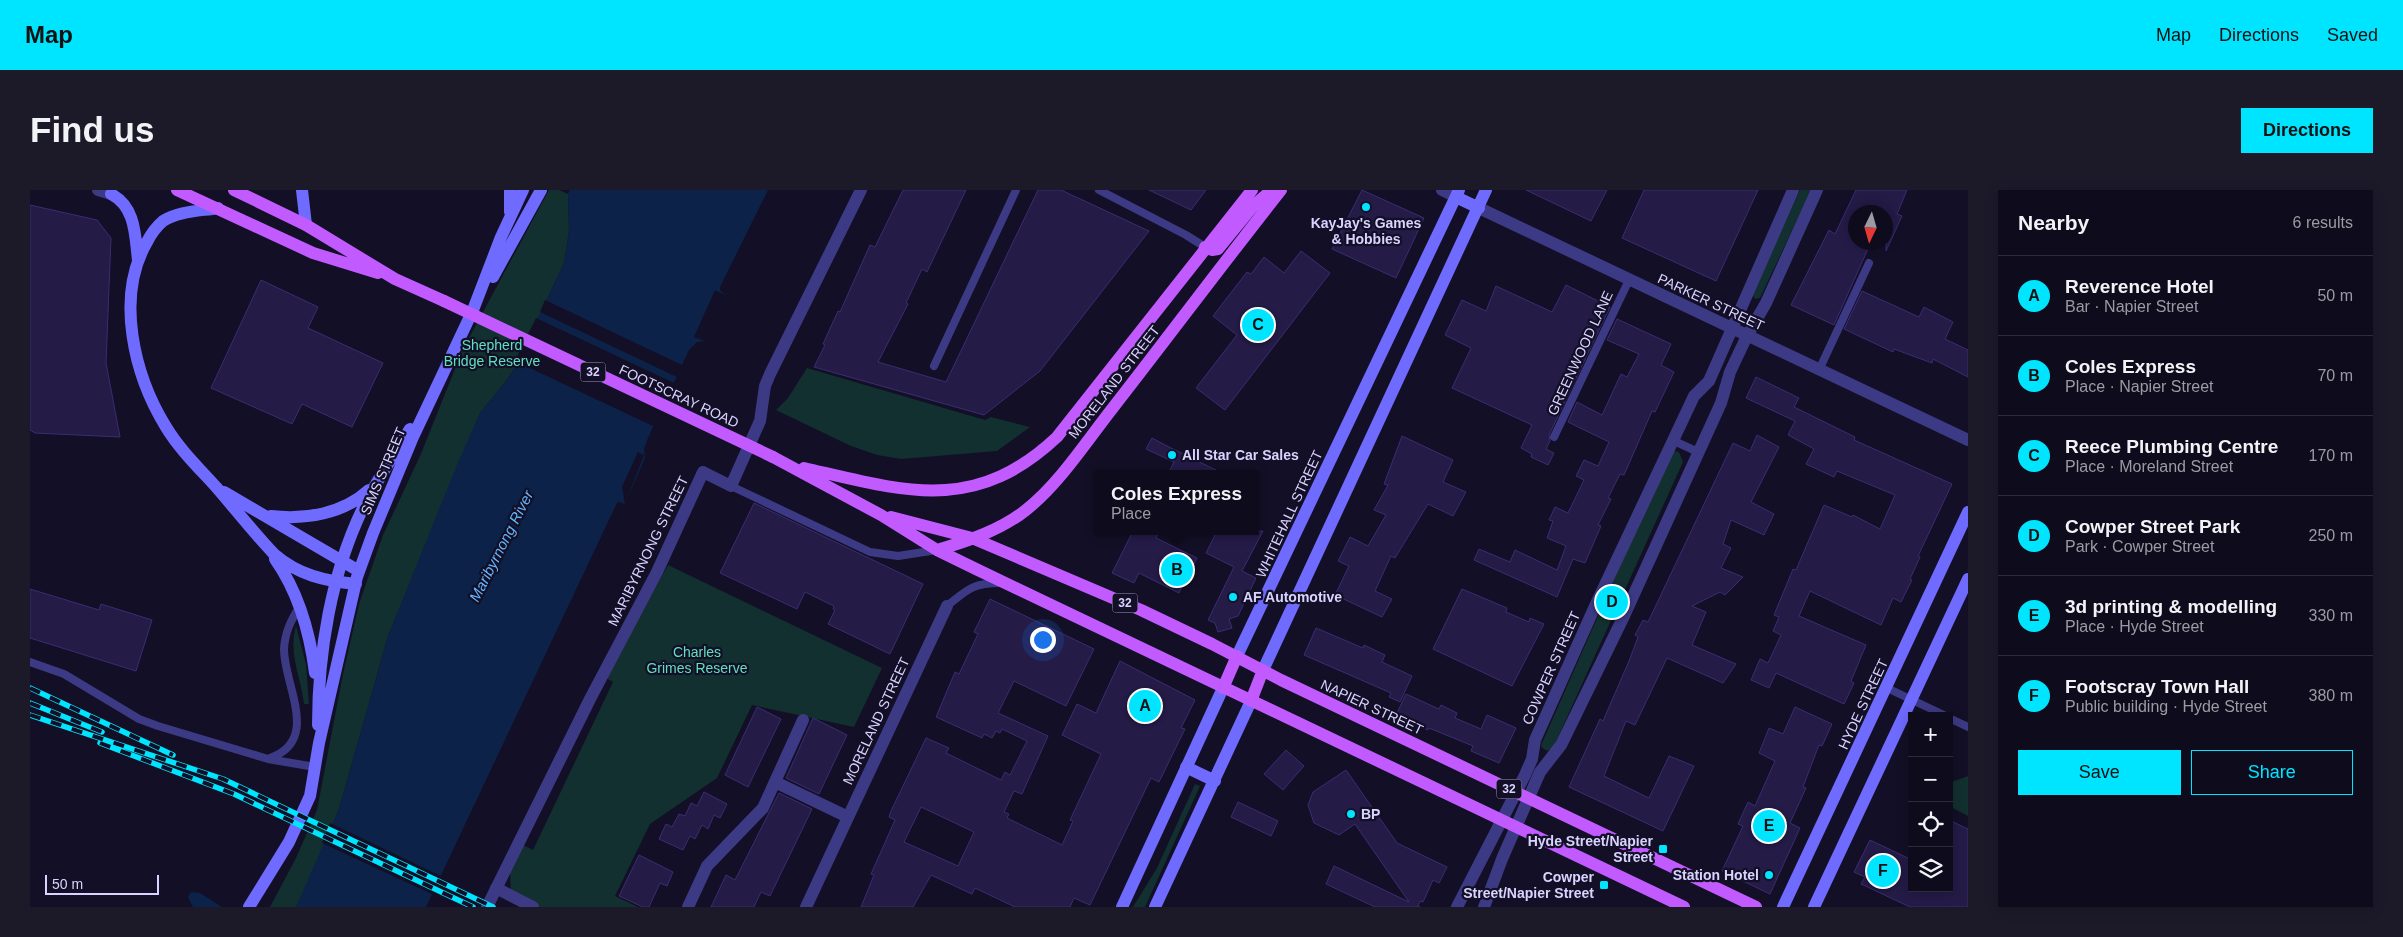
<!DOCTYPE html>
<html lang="en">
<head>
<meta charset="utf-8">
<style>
  :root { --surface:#0e0b1c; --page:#1c1929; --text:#f1f3f6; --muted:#9b9ba3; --line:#2e2b3b; --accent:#00e5ff }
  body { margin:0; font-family:Helvetica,sans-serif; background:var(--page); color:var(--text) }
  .controls { position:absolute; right:15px; bottom:15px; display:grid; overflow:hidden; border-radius:0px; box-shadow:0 2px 12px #0003 }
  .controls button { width:45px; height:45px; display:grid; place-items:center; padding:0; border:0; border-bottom:1px solid var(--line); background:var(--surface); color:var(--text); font:25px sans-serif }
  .compass { position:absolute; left:1818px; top:15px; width:45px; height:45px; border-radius:50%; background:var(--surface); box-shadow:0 2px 12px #0003; rotate:185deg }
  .scale { position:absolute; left:15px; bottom:12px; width:114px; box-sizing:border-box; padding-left:5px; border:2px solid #d9d4ff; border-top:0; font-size:14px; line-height:18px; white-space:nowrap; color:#d9d4ff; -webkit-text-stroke:4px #130f26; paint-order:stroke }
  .you { position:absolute; left:1012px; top:449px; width:18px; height:18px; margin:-12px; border:4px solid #fff; border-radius:50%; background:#1a73e8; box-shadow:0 0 0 8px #1a73e833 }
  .badge { display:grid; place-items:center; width:32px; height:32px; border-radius:50%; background:var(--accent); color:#111; font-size:16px; font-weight:700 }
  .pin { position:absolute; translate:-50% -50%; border:2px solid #fff; box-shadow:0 1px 5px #0006 }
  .popup { position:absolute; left:1064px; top:280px; width:165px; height:65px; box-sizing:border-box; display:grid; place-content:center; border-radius:0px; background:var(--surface); filter:drop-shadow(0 1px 4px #0005); font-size:16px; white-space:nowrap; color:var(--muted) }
  .popup b { font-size:19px; color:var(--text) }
  .popup::after { content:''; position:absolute; left:50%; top:100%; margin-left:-10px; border:10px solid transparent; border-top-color:var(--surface) }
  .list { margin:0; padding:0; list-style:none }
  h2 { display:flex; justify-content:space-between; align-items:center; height:65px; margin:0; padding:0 20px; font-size:21px }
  h2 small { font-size:16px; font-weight:400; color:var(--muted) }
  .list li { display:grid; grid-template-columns:32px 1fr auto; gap:15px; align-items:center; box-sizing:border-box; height:80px; padding:0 20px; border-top:1px solid var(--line) }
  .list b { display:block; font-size:19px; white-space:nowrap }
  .list p { margin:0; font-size:16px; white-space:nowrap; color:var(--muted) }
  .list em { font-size:16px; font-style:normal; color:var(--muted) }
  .actions { display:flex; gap:10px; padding:15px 20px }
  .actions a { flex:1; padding:11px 0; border:1px solid var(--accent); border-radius:0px; text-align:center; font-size:18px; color:var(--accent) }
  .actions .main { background:var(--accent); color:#111 }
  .icon { flex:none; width:28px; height:28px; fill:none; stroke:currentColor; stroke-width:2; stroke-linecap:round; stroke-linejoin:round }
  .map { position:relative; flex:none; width:1938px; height:717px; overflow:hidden; border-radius:0px }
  header { display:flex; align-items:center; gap:30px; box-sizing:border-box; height:70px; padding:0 25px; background:var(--accent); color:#111 }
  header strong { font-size:24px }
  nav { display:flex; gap:28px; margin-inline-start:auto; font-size:18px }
  .intro { display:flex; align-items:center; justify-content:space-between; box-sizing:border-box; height:120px; padding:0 30px }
  h1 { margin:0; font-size:35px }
  .button { padding:12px 22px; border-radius:0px; background:var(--accent); color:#111; font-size:18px; font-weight:700 }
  main { display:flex; gap:30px; padding:0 30px }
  aside { flex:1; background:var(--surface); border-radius:0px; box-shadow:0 2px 12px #0003 }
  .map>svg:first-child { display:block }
</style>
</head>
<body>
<header>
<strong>Map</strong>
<nav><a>Map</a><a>Directions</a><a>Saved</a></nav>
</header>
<div class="intro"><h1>Find us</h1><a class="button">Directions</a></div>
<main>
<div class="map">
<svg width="1938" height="717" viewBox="0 0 1938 717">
  <rect width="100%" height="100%" fill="#130f26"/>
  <!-- green -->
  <path fill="#12302f" d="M 519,0 L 529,0 L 538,4 L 539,41 L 534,73 L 486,176 L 476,191 L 450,223 L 358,446 L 309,619 L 272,707 L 266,717 L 240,717 L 266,668 L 287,620 L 313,484 L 329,414 L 353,345 L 390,266 L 433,159 Z
    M 1770,0 L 1781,0 L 1730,108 L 1725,109 L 1722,104 Z
    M 777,178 L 955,230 L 961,227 L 1000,237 L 967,261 L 871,269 L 847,265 L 821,256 L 746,220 L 758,208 Z
    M 1643,261 L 1649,262 L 1653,272 L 1523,558 L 1517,561 L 1511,557 L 1512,553 L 1639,265 Z
    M 638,375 L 852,478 L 824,537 L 722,515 L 687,588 L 620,634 L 585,706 L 608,717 L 510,717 L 481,704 L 480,682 L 493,655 L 503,660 L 583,492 L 576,488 Z
    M 266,436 L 276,474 L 279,514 L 274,514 C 271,487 258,464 266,436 Z
    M 1938,586 L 1938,626 L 1919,616 L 1919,593 Z
    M 1165,594 L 1170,596 L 1115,717 L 1103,717 L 1127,678 Z"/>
  <!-- water -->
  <path fill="#0c2248" d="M 540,0 L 738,0 L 690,97 L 690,100 L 695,105 L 675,151 L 667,152 L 659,160 L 618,248 L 614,259 L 615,268 L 595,314 L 588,312 L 586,315 L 396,717 L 266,717 L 309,619 L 358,446 L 427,275 L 450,223 L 476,191 L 486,176 L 534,73 L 539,41 L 538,4 Z
    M 161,702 L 170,703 L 192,717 L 163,717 L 158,707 Z"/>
  <!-- pier -->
  <path fill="#130f26" d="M 685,100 L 695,105 L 675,151 L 664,147 Z
    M 515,110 L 654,176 L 649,188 L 510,122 Z
    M 506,128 L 646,194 L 625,237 L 485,171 Z
    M 608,262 L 614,265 L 595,314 L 592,297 Z
    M 300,633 L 413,687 L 404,705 L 292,653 Z"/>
  <!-- building -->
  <path fill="#241b47" stroke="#3b2d73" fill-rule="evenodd" d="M 873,0 L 936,0 L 897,82 L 892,79 L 876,113 L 878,114 L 848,172 L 916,192 L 1008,0 L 1031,0 L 1119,41 L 1010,181 L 954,225 L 784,177 L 795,155 L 793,154 L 808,121 L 810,122 L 840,55 L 845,57 Z
    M 1119,0 L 1176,0 L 1161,20 Z
    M 1332,0 L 1394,28 L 1366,88 L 1302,59 Z
    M 1496,0 L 1577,0 L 1561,31 Z
    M 1614,0 L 1728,0 L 1686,91 L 1592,48 Z
    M 1826,0 L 1877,0 L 1867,24 L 1872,26 L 1856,61 L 1856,22 L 1826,22 L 1826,52 L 1841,52 L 1804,135 L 1761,115 L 1799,40 L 1805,44 Z
    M 0,15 L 67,30 L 81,48 L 76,173 L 90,247 L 5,243 L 0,240 Z
    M 1271,61 L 1300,83 L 1195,220 L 1166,198 L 1207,145 L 1183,126 L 1217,82 L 1221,84 L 1234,67 L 1254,83 Z
    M 231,90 L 288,117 L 278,138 L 353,173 L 322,237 L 272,214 L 262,234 L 181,198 Z
    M 1536,95 L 1580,117 L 1519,245 L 1520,251 L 1516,259 L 1524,263 L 1518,275 L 1501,267 L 1502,264 L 1491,258 L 1502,235 L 1422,198 L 1441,158 L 1415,145 L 1432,110 L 1456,121 L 1466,96 L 1522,122 Z
    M 1832,101 L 1889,127 L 1894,117 L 1923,132 L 1915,149 L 1938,160 L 1938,187 L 1903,169 L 1902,173 L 1864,159 L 1863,162 L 1814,139 Z
    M 1587,129 L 1641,154 L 1631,175 L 1644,182 L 1625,222 L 1622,221 L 1594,285 L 1590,284 L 1578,308 L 1581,309 L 1568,335 L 1571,336 L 1555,373 L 1543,369 L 1527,407 L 1444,370 L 1449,359 L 1480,372 L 1485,360 L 1527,380 L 1536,356 L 1517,348 L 1523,331 L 1519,330 L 1525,317 L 1538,323 L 1554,290 L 1546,286 L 1554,270 L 1568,276 L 1579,252 L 1538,232 L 1547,212 L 1572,225 L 1591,184 L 1597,187 L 1609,164 L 1577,150 Z
    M 1726,187 L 1769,208 L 1764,217 L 1825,247 L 1824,250 L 1922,294 L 1888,366 L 1890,367 L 1880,389 L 1882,390 L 1871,412 L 1863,408 L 1851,435 L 1780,401 L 1769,426 L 1836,455 L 1821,491 L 1824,493 L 1814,514 L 1746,483 L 1739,498 L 1721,490 L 1730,469 L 1738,473 L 1751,445 L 1743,441 L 1749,427 L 1744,425 L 1763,379 L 1766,380 L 1794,315 L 1822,327 L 1823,325 L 1850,339 L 1865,305 L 1807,281 L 1804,287 L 1776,274 L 1784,259 L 1758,245 L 1765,231 L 1716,208 Z
    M 1727,245 L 1749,257 L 1721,312 L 1744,324 L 1734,345 L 1701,330 L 1693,354 L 1701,358 L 1691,378 L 1713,387 L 1695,405 L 1690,402 L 1662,416 L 1676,422 L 1662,455 L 1706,474 L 1693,493 L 1637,468 L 1605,535 L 1596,531 L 1574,586 L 1619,608 L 1639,566 L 1664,576 L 1633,641 L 1539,597 L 1570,529 L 1573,531 L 1599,471 L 1608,447 L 1605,445 L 1613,430 L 1618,432 L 1703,253 L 1720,261 Z
    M 1372,246 L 1423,270 L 1413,292 L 1436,302 L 1423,326 L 1398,314 L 1365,368 L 1361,366 L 1345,401 L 1362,409 L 1352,427 L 1305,405 L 1319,376 L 1308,371 L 1320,347 L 1338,356 L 1356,325 L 1344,320 L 1358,295 L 1354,294 Z
    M 1122,248 L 1139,257 L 1194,284 L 1138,284 L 1144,272 L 1116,259 Z
    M 724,313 L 893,394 L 860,464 L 798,434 L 805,420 L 803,419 L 804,416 L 775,402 L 767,419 L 690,383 Z
    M 1103,341 L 1129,341 L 1126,348 L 1167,368 L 1149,403 L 1109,383 L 1104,393 L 1082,383 Z
    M 1187,341 L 1233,341 L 1212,381 L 1226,388 L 1208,426 L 1199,429 L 1202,438 L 1188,442 L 1185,433 L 1178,430 L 1204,377 L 1176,363 Z
    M 0,399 L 69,420 L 71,414 L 122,430 L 106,481 L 0,448 Z
    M 1432,399 L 1477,418 L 1476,422 L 1499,432 L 1500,428 L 1514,434 L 1482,496 L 1403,459 Z
    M 960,409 L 1064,459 L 1036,516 L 984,491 L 968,523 L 1018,546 L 992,604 L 984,601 L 974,622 L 979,624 L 977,628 L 1032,655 L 1043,631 L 1040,630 L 1071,564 L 1032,545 L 1047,514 L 1066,523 L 1090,471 L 1165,510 L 1151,538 L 1155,539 L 1129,592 L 1121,588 L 1060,715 L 1044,708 L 1040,717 L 985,717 L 945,698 L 942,704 L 901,685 L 883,717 L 831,717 L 844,685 L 841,684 L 865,630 L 859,627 L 861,621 L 896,548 L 919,558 L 916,563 L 971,590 L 975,582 L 980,585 L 997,551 L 972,539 L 970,543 L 966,541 L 962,548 L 954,544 L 952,548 L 906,527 L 925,482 L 929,484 L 948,444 L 944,442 ZM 891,617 L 944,642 L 928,676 L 874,652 Z
    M 1286,438 L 1333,458 L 1334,455 L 1355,465 L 1352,472 L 1382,486 L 1370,512 L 1359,507 L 1361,503 L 1274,465 Z
    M 1376,504 L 1409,519 L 1411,515 L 1427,523 L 1425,528 L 1451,539 L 1457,525 L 1486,538 L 1469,573 L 1441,561 L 1443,556 L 1399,538 L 1398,540 L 1366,525 Z
    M 727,517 L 751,529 L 718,597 L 695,585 Z
    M 1765,517 L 1802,534 L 1792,556 L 1789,555 L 1773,597 L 1776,598 L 1760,633 L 1770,638 L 1740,704 L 1692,681 L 1713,636 L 1708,634 L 1718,612 L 1725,616 L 1745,571 L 1729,563 L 1739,538 L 1753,544 Z
    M 783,528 L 817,545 L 789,604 L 756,588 Z
    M 1256,560 L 1274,576 L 1253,600 L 1234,584 Z
    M 1316,580 L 1367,653 L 1417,677 L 1409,693 L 1403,690 L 1393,712 L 1390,711 L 1388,716 L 1390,717 L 1345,717 L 1296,694 L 1304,676 L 1379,712 L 1325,634 L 1309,645 L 1284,633 L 1278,615 L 1283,602 Z
    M 674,602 L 697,614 L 690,628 L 684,625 L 678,639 L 672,635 L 665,649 L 660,646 L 653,660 L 629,649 L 636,634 L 642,637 L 649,624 L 655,626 L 661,613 L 667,616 Z
    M 749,603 L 782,619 L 740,706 L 731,702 L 724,717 L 681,717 L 696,685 L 705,690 Z
    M 1208,612 L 1248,631 L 1241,646 L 1201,627 Z
    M 1919,630 L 1938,639 L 1938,717 L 1880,717 L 1831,694 L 1835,687 L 1824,682 L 1840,650 L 1882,670 L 1882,698 L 1919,698 Z
    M 609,665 L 643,682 L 637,696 L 630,693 L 619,717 L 613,717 L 589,706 Z"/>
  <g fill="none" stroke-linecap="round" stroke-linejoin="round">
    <!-- lane -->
    <path stroke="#3d3a85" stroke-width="8" d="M 1069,0 L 1156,45 L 1175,57
      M 904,176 L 986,0
      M 1789,180 L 1839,73
      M 1524,247 L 1599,90
      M 1642,250 L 1668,262
      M 701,296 L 840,362 L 868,366 L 907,360
      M 917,416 C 937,400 942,393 970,393
      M 0,472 L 34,484 L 109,529 L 128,536 L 238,569 L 285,577
      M 1857,498 L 1916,526
      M 1919,528 L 1938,537
      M 240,568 C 291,550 254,496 254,459 C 255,442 261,430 270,416"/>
    <!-- street -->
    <path stroke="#3d3a85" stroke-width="12" d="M 68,0 L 81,4
      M 1412,0 L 1426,7
      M 1449,18 L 1938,250
      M 745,592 L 818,627
      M 466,698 L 503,717
      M 457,717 L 560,509 L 627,382 L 673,282 L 701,296 L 730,231 L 735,196 L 740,184 L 831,0
      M 658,717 L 677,676 L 733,618 L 773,530
      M 776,717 L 917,416
      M 1427,717 L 1495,585 L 1502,569 L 1505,550 L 1566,414 L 1664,206 L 1679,191 L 1763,0
      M 1454,717 L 1472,669 L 1510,582 L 1531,555 L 1594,426 L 1691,213 L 1700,182 L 1717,146 L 1736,113 L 1787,0"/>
    <!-- secondary -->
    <path stroke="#6f6bff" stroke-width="12" d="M 272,0 L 276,35
      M 81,4 C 106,17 105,46 108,70
      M 1426,7 L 1449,18
      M 188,18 C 171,21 148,21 133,31 C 126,37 121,44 117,52 C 85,107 104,185 136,237 C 150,260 169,278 187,298 C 206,320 224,343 244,364 C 268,385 295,391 326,394
      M 480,22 L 480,0
      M 463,87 L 511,0
      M 194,302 L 329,381
      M 241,326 C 275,330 313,324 339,300
      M 245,369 C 269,403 280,443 285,483
      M 1207,466 L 1429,0
      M 1233,480 L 1456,0
      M 288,535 C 288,463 301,384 333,318 C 346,291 364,265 380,239
      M 1156,577 L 1185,591
      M 219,717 L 259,652 L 280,606 L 289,553 L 327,387 L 343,343 L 383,247 L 443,120 L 471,47 L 493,0
      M 1092,717 L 1193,498
      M 1125,717 L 1221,511
      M 1753,717 L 1938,322
      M 1784,717 L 1938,389"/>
    <!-- primary -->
    <path stroke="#c25bff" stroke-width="12" d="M 147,0 L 283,63 L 348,83
      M 204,0 L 276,35 L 365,89 L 414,111
      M 1175,57 L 1182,60 L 1188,59 L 1224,15 L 1242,0
      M 743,267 L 851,325 L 907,360 L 948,380 L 1654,717
      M 774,278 C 874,301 944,325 1027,247 L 1222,0
      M 861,327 L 942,348 L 1111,420 L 1182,454 L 1251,490 L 1726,717
      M 907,360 C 938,351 971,340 996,320 C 1029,294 1056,252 1082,219 C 1139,146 1194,72 1251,0
      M 1193,498 L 1207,466
      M 1221,511 L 1233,480"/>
    <!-- rail casing -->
    <g stroke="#00e5ff" stroke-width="5.5">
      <path id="rail" d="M 0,498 L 143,565
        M 0,513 L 72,542
        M 0,525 L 193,589 L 463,717
        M 70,553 L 204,604 L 443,717"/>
    </g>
    <!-- rail -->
    <use href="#rail" stroke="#130f26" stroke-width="4" stroke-dasharray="11" stroke-linecap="butt"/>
    <!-- primary-bridge -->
    <path stroke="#c25bff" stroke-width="12" d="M 414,111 L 743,267"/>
  </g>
  <!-- markers -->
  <g fill="#00e5ff" stroke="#130f26" stroke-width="2">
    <circle cx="1336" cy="17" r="5"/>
    <circle cx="1142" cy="265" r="5"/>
    <circle cx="1203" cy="407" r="5"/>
    <circle cx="1321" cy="624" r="5"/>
    <rect x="1628" y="654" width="10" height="10" rx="2.5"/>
    <circle cx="1739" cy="685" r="5"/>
    <rect x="1569" y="690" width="10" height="10" rx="2.5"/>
  </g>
  <g text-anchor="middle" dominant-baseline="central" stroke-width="4.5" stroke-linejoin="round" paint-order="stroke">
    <!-- shield labels -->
    <g fill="#130f26" stroke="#9e99be" stroke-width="1">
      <rect x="550.5" y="172.5" width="25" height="19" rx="4"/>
      <rect x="1082.5" y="403.5" width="25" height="19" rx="4"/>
      <rect x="1466.5" y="589.5" width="25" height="19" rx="4"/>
    </g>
    <g font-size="12" font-weight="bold" fill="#d9d4ff">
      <text x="563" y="182">32</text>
      <text x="1095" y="413">32</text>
      <text x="1479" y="599">32</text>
    </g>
    <!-- poi labels -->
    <g font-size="14" font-weight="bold" fill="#d9d4ff" stroke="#130f26" text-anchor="start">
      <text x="1336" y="33" text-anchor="middle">KayJay's Games<tspan x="1336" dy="16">&amp; Hobbies</tspan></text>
      <text x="1152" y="265">All Star Car Sales</text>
      <text x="1213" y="407">AF Automotive</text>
      <text x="1331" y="624">BP</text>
      <text x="1623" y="651" text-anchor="end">Hyde Street/Napier<tspan x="1623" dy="16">Street</tspan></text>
      <text x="1729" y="685" text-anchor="end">Station Hotel</text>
      <text x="1564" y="687" text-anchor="end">Cowper<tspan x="1564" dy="16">Street/Napier Street</tspan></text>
    </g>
    <!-- street labels -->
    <g font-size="14" fill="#d9d4ff" stroke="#130f26">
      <text transform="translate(1681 112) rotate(25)">PARKER STREET</text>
      <text transform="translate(1550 163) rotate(-65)">GREENWOOD LANE</text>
      <text transform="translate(1084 192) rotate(-52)">MORELAND STREET</text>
      <text transform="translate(649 206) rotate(25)">FOOTSCRAY ROAD</text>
      <text transform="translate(353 281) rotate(-67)">SIMS STREET</text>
      <text transform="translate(1259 324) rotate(-65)">WHITEHALL STREET</text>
      <text transform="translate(618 361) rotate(-64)">MARIBYRNONG STREET</text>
      <text transform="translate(1521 478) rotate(-66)">COWPER STREET</text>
      <text transform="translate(1833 514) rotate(-65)">HYDE STREET</text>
      <text transform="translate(1342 517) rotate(25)">NAPIER STREET</text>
      <text transform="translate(846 531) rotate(-65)">MORELAND STREET</text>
    </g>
    <!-- park labels -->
    <g font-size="14" fill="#5fe0c0" stroke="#130f26">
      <text x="462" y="155">Shepherd<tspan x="462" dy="16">Bridge Reserve</tspan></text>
      <text x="667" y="462">Charles<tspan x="667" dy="16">Grimes Reserve</tspan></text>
    </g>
    <!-- water labels -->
    <g font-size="15" font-style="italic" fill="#62b6ff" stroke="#130f26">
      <text transform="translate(471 356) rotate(-63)">Maribyrnong River</text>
    </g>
  </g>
</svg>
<div class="controls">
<button>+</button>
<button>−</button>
<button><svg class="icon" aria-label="locate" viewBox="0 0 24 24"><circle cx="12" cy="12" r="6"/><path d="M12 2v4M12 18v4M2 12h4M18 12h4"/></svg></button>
<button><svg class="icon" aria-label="layers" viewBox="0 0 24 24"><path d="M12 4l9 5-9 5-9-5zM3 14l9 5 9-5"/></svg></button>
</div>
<svg class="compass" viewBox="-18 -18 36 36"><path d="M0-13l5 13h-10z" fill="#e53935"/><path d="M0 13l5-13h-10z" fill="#9b9ba3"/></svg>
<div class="scale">50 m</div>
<div class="you"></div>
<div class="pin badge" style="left:1115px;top:516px">A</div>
<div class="pin badge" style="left:1147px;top:380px">B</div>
<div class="popup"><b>Coles Express</b>Place</div>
<div class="pin badge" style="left:1228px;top:135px">C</div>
<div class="pin badge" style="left:1582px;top:412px">D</div>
<div class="pin badge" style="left:1739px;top:636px">E</div>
<div class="pin badge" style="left:1853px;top:681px">F</div>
</div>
<aside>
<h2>Nearby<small>6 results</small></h2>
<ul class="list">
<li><span class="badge">A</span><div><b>Reverence Hotel</b><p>Bar · Napier Street</p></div><em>50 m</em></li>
<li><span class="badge">B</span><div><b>Coles Express</b><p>Place · Napier Street</p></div><em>70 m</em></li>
<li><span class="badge">C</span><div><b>Reece Plumbing Centre</b><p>Place · Moreland Street</p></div><em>170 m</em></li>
<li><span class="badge">D</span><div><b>Cowper Street Park</b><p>Park · Cowper Street</p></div><em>250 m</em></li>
<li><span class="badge">E</span><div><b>3d printing &amp; modelling</b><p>Place · Hyde Street</p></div><em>330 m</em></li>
<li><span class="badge">F</span><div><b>Footscray Town Hall</b><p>Public building · Hyde Street</p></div><em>380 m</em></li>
</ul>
<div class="actions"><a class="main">Save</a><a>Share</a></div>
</aside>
</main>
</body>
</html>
